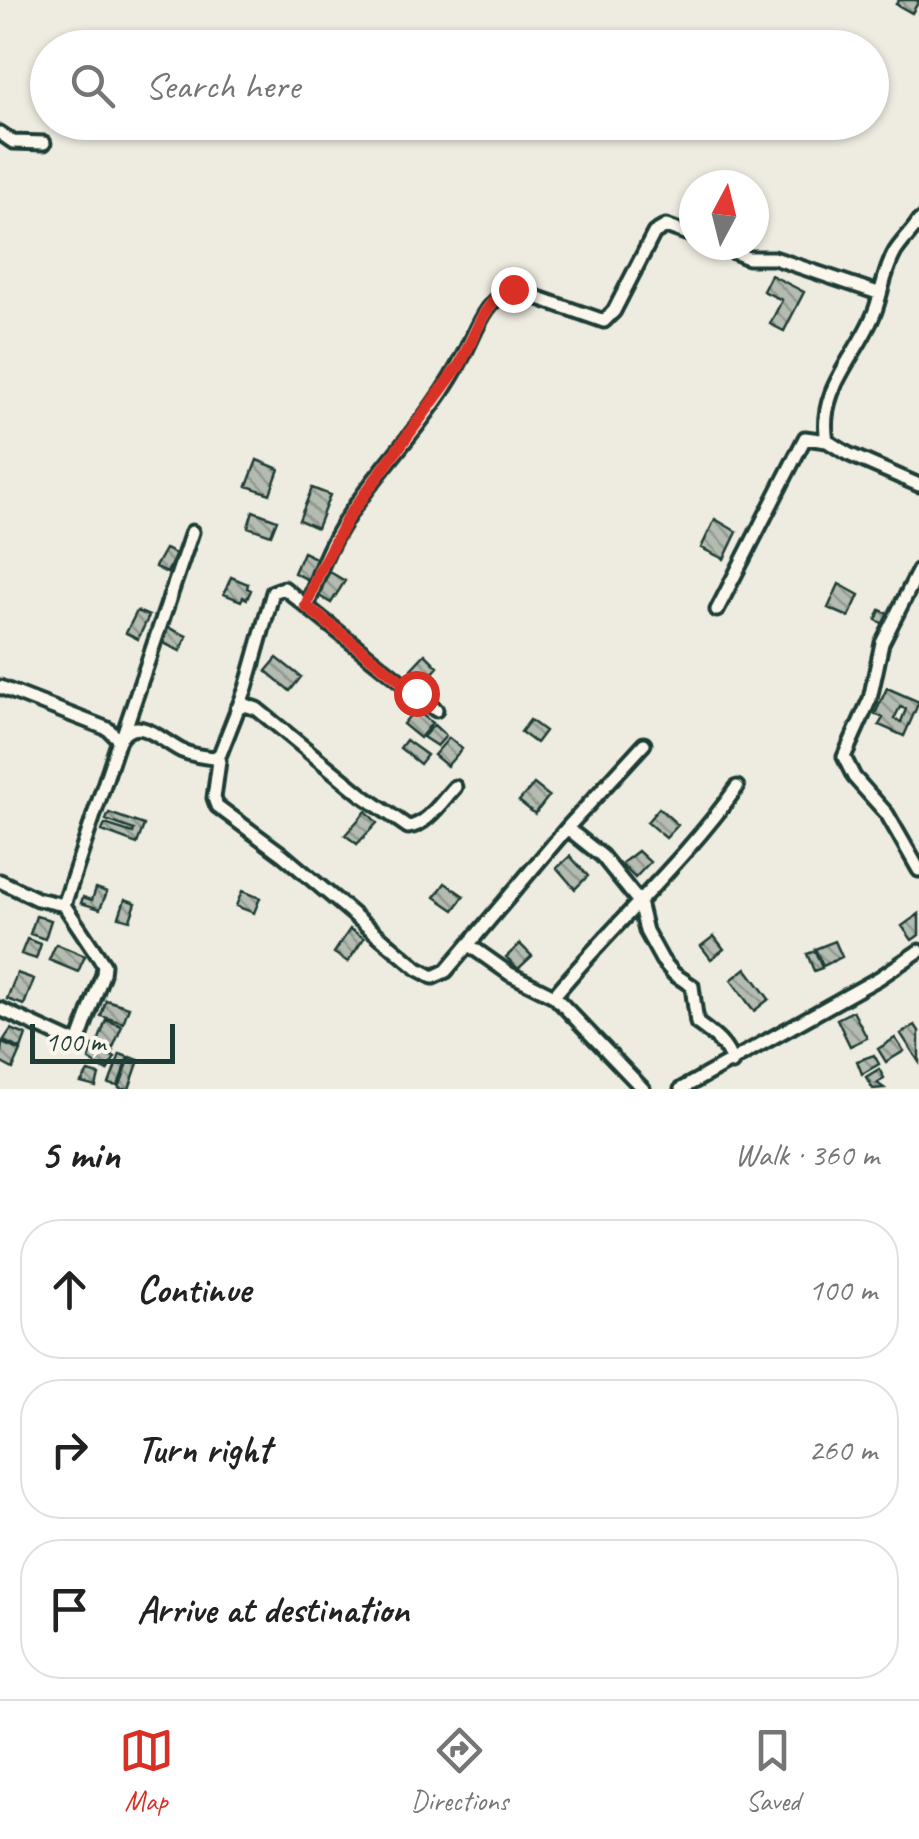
<!DOCTYPE html>
<html lang="en">
<head>
<meta charset="utf-8">
<style>
  :root { --surface:#fff; --page:#f6f6f6; --text:#222; --muted:#767676; --line:#e0e0e0; --accent:#d93025 }
  body { margin:0; font-family:Caveat,sans-serif; background:var(--page); color:var(--text) }
  .compass { position:absolute; left:679px; top:170px; width:90px; height:90px; border-radius:50%; background:var(--surface); box-shadow:0 2px 8px #0004; rotate:7deg }
  .scale { position:absolute; left:30px; bottom:25px; width:145px; box-sizing:border-box; padding-left:10px; border:5px solid #1f3d34; border-top:0; font-size:28px; line-height:35px; white-space:nowrap; color:#1f3d34; -webkit-text-stroke:8px #fbf7ec; paint-order:stroke }
  .stop { position:absolute; width:30px; height:30px; margin:-22px; border:8px solid #d93025; border-radius:50%; background:#fff }
  .stop.end { background:#d93025; border-color:#fff; box-shadow:0 2px 10px #0008 }
  .list { margin:0; padding:0; list-style:none }
  h2 { display:flex; justify-content:space-between; align-items:center; height:130px; margin:0; padding:0 40px; font-size:42px }
  h2 small { font-size:32px; font-weight:400; color:var(--muted) }
  .list li { display:grid; grid-template-columns:65px 1fr auto; gap:30px; align-items:center; box-sizing:border-box; height:140px; margin:0 20px 20px; padding:0 20px; border:2px solid var(--line); border-radius:40px }
  .list b { display:block; font-size:38px; white-space:nowrap }
  .list em { font-size:32px; font-style:normal; color:var(--muted) }
  .icon { flex:none; width:55px; height:55px; fill:none; stroke:currentColor; stroke-width:2; stroke-linecap:round; stroke-linejoin:round }
  .map { position:relative; flex:none; width:919px; height:1089px; overflow:hidden }
  .search { position:absolute; background:var(--surface); box-shadow:0 2px 8px #0004; left:30px; right:30px; top:30px; height:110px; display:flex; align-items:center; gap:25px; box-sizing:border-box; padding:0 35px; border-radius:55px; color:var(--muted); font-size:38px }
  .sheet { height:610px; background:var(--surface) }
  nav { display:flex; justify-content:space-around; align-items:center; box-sizing:border-box; height:140px; border-top:2px solid var(--line); background:var(--surface); font-size:28px; color:var(--muted) }
  nav a { display:grid; justify-items:center; gap:5px }
  nav .on { color:var(--accent) }
  .map>svg:first-child { display:block }
</style>
</head>
<body>
<div class="map">
<svg width="919" height="1089" viewBox="0 0 919 1089">
  <defs>
    <pattern id="building-back-hatch" width="6" height="6" patternUnits="userSpaceOnUse" patternTransform="scale(2.5)"><rect width="6" height="6" fill="#b4bbb0"/><path d="M-1 5l2 2M0 0l6 6M5-1l2 2" fill="none" stroke="#929990"/></pattern>
  </defs>
  <rect width="100%" height="100%" fill="#eeece1"/>
  <filter id="ink" filterUnits="userSpaceOnUse"><feTurbulence type="fractalNoise" baseFrequency=".01" numOctaves="2"/><feDisplacementMap in="SourceGraphic" scale="20" xChannelSelector="R" yChannelSelector="G"/><feConvolveMatrix kernelMatrix="1 2 1 2 8 2 1 2 1" color-interpolation-filters="sRGB"/></filter>
  <g filter="url(#ink)">
    <!-- building -->
    <path fill="url(#building-back-hatch)" stroke="#1f3d34" stroke-width="2.5" fill-rule="evenodd" d="M 899,0 L 919,0 L 919,1 L 912,13 L 896,4 Z
      M 771,275 L 804,292 L 784,331 L 770,324 L 782,300 L 763,291 Z
      M 257,460 L 279,469 L 270,494 L 247,486 Z
      M 312,488 L 330,495 L 317,528 L 299,520 Z
      M 253,511 L 277,520 L 271,535 L 248,527 Z
      M 715,519 L 737,532 L 724,559 L 701,548 Z
      M 165,549 L 176,554 L 167,573 L 155,567 Z
      M 303,552 L 320,560 L 311,581 L 294,573 Z
      M 330,572 L 345,581 L 331,603 L 316,594 Z
      M 231,577 L 248,584 L 247,588 L 251,590 L 247,599 L 243,597 L 241,601 L 224,594 Z
      M 839,584 L 859,595 L 849,617 L 828,608 Z
      M 880,610 L 889,614 L 884,624 L 876,620 Z
      M 137,611 L 149,616 L 138,639 L 126,633 Z
      M 167,627 L 187,636 L 180,651 L 159,641 Z
      M 425,654 L 438,667 L 425,682 L 411,669 Z
      M 277,658 L 301,677 L 290,691 L 266,671 Z
      M 887,688 L 919,702 L 904,736 L 879,725 L 883,718 L 875,714 ZM 900,707 L 906,709 L 901,722 L 894,719 Z
      M 419,712 L 432,723 L 420,738 L 403,724 L 412,713 L 416,716 Z
      M 530,720 L 545,731 L 536,743 L 521,732 Z
      M 434,725 L 446,736 L 437,746 L 423,737 Z
      M 449,738 L 462,749 L 447,766 L 434,755 Z
      M 406,740 L 427,755 L 420,764 L 400,748 Z
      M 534,784 L 549,796 L 535,814 L 519,801 Z
      M 659,808 L 678,825 L 666,838 L 647,822 Z
      M 366,811 L 377,823 L 357,844 L 345,835 Z
      M 109,813 L 144,825 L 137,844 L 102,831 L 105,824 L 133,833 L 134,830 L 106,820 Z
      M 638,851 L 650,862 L 635,878 L 621,864 Z
      M 570,856 L 588,876 L 575,889 L 557,868 Z
      M 445,883 L 464,896 L 454,910 L 435,897 Z
      M 96,888 L 107,892 L 100,909 L 81,903 L 83,897 L 92,900 Z
      M 242,891 L 260,898 L 254,913 L 236,906 Z
      M 125,899 L 136,903 L 130,920 L 119,917 Z
      M 919,914 L 919,935 L 912,940 L 902,926 Z
      M 36,916 L 51,920 L 45,939 L 30,934 Z
      M 350,929 L 364,938 L 348,962 L 334,953 Z
      M 714,936 L 724,949 L 711,959 L 701,946 Z
      M 27,939 L 41,944 L 36,959 L 21,954 Z
      M 835,941 L 842,957 L 823,966 L 815,949 Z
      M 56,944 L 85,956 L 78,972 L 49,960 Z
      M 520,944 L 532,956 L 518,969 L 506,957 Z
      M 815,951 L 822,968 L 814,971 L 807,954 Z
      M 746,968 L 769,999 L 754,1011 L 731,980 Z
      M 17,973 L 34,979 L 24,1005 L 7,999 Z
      M 106,1000 L 129,1007 L 123,1023 L 101,1016 Z
      M 853,1011 L 867,1038 L 850,1046 L 837,1019 Z
      M 106,1020 L 122,1026 L 113,1048 L 98,1042 Z
      M 915,1025 L 919,1031 L 919,1062 L 901,1034 Z
      M 11,1029 L 26,1035 L 21,1049 L 3,1041 Z
      M 895,1038 L 904,1051 L 886,1062 L 878,1049 Z
      M 2,1043 L 21,1051 L 13,1069 L 0,1062 Z
      M 93,1045 L 113,1051 L 111,1056 L 115,1057 L 107,1071 L 89,1060 Z
      M 120,1054 L 128,1057 L 118,1086 L 109,1084 Z
      M 874,1055 L 879,1064 L 862,1074 L 857,1061 Z
      M 130,1057 L 139,1060 L 129,1089 L 122,1089 L 119,1088 Z
      M 879,1069 L 884,1078 L 877,1083 L 884,1088 L 873,1089 L 866,1077 Z
      M 88,1072 L 99,1075 L 96,1087 L 81,1083 Z"/>
    <g fill="none" stroke-linecap="round" stroke-linejoin="round">
      <!-- street casing -->
      <g stroke="#1f3d34" stroke-width="19">
        <path id="street" d="M 0,133 L 13,142 L 44,143
          M 919,221 C 912,232 902,241 895,252 C 884,271 882,292 875,311 C 858,356 817,389 827,441 L 848,454 L 919,485
          M 717,245 L 748,258 L 774,258 L 878,293
          M 919,570 L 882,643 L 870,699 L 844,757 L 854,777 L 887,814 L 919,870
          M 306,606 L 436,710
          M 717,610 L 805,438 L 827,441
          M 0,687 L 108,729 L 119,740
          M 237,709 L 245,705 L 257,709 L 362,795 L 408,827 C 427,825 442,801 455,787
          M 124,732 L 192,532
          M 214,758 L 219,761 L 214,798 L 217,806 L 283,855 L 418,969 L 433,977 L 446,971 L 567,828 L 644,744
          M 567,828 L 602,856 L 639,902 L 646,931 L 662,960 L 674,974 L 692,986 L 697,1023 C 712,1034 727,1044 732,1063
          M 0,881 L 37,899 L 64,905 L 119,740 C 137,712 161,741 182,751 C 192,755 203,757 214,758 L 220,754 L 246,688 L 273,592 L 284,588 L 306,606 L 309,602 C 316,580 324,558 335,538 C 371,473 431,421 464,354 C 476,331 486,297 513,289 L 604,321 L 614,311 L 654,233 L 666,226 L 694,236
          M 469,945 L 510,974 L 554,996 L 643,1089
          M 554,996 C 613,924 684,862 737,787
          M 0,1009 L 70,1041 L 79,1040 L 103,974 L 104,965 L 64,905
          M 681,1089 L 879,978 L 919,951"/>
      </g>
      <!-- street -->
      <use href="#street" stroke="#fbf7ec" stroke-width="11"/>
    </g>
  </g>
  <g fill="none" stroke-linecap="round" stroke-linejoin="round" filter="url(#ink)">
    <!-- route -->
    <path stroke="#d93025" stroke-width="12" d="M 416,693 L 306,606 L 319,572 L 348,517 L 460,364 L 483,316 L 499,293 L 513,289"/>
  </g>
</svg>
<svg class="compass" viewBox="-18 -18 36 36"><path d="M0-13l5 13h-10z" fill="#e53935"/><path d="M0 13l5-13h-10z" fill="#767676"/></svg>
<div class="scale">100 m</div>
<div class="stop" style="left:416px;top:693px"></div>
<div class="stop end" style="left:513px;top:289px"></div>
<div class="search"><svg class="icon" aria-label="search" viewBox="0 0 24 24"><circle cx="10" cy="10" r="6"/><path d="M15 15l6 6"/></svg>Search here</div>
</div>
<section class="sheet">
<h2>5 min<small>Walk · 360 m</small></h2>
<ul class="list">
<li><svg class="icon" aria-label="ahead" viewBox="0 0 24 24"><path d="M12 20V5M6 11l6-6 6 6"/></svg><div><b>Continue</b></div><em>100 m</em></li>
<li><svg class="icon" aria-label="right" viewBox="0 0 24 24"><path d="M7 20v-9h11M14 6l5 5-5 5"/></svg><div><b>Turn right</b></div><em>260 m</em></li>
<li><svg class="icon" aria-label="arrive" viewBox="0 0 24 24"><path d="M6 21V4h12l-3 4 3 4H6"/></svg><div><b>Arrive at destination</b></div></li>
</ul>
</section>
<nav>
<a class="on"><svg class="icon" aria-label="map" viewBox="0 0 24 24"><path d="M3 6l6-2 6 2 6-2v14l-6 2-6-2-6 2zM9 4v14M15 6v14"/></svg>Map</a>
<a><svg class="icon" aria-label="directions" viewBox="0 0 24 24"><path d="M12 3l9 9-9 9-9-9zM9 14v-3h6M13 9l2 2-2 2"/></svg>Directions</a>
<a><svg class="icon" aria-label="saved" viewBox="0 0 24 24"><path d="M7 4h10v16l-5-4-5 4z"/></svg>Saved</a>
</nav>
</body>
</html>
